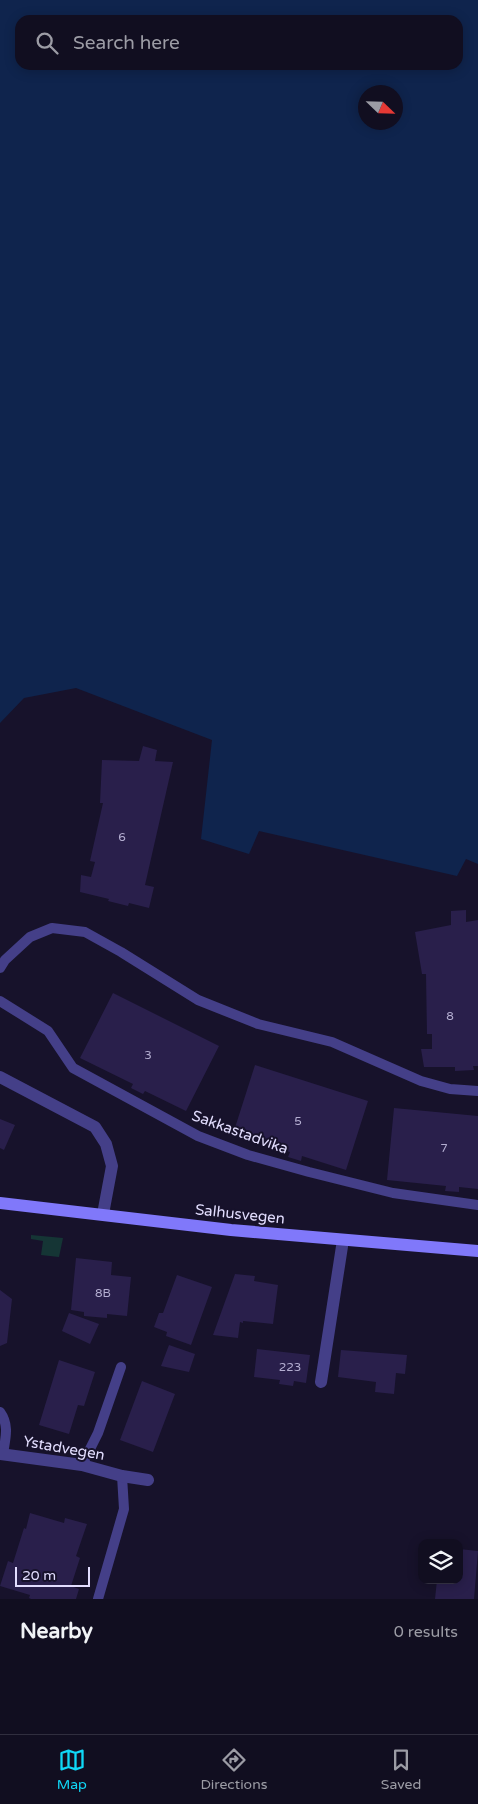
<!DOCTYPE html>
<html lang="en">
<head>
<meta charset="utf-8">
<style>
  :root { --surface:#110e20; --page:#1e1c2d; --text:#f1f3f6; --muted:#9c9ca5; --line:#302e3e; --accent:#10d8f7 }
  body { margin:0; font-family:"Varela Round",sans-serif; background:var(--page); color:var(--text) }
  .controls { position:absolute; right:15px; bottom:15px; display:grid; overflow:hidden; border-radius:10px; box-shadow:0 2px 12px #0003 }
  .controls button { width:45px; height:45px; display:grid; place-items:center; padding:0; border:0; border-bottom:1px solid var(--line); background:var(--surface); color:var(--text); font:25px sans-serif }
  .compass { position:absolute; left:358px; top:85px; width:45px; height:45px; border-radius:50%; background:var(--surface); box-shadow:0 2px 12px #0003; rotate:113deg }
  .scale { position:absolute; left:15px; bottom:12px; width:75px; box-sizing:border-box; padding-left:5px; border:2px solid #e2ddfe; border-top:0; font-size:14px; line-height:18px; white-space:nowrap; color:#e2ddfe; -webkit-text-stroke:4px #17122b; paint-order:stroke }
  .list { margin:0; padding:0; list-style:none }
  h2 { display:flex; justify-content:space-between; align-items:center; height:65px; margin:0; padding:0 20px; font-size:21px }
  h2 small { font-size:16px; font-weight:400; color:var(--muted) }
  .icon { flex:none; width:28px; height:28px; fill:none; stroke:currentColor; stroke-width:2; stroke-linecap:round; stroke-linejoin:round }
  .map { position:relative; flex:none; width:478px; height:1599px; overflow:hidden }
  .search { position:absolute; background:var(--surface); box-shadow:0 2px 12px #0003; left:15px; right:15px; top:15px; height:55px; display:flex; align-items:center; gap:12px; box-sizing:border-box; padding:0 18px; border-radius:15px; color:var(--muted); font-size:19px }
  .sheet { height:135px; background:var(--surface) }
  nav { display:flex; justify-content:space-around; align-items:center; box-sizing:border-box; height:70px; border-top:1px solid var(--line); background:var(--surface); font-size:14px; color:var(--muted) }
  nav a { display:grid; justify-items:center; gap:2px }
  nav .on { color:var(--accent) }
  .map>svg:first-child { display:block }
</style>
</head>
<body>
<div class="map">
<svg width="478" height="1599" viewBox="0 0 478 1599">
  <rect width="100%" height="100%" fill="#17122b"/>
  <!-- green -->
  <path fill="#153535" d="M 31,1235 L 63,1238 L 59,1257 L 41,1255 L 43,1241 L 31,1239 Z"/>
  <!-- water -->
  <path fill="#0f244d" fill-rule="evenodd" d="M 0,0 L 478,0 L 478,864 L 466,859 L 457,876 L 259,831 L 249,854 L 201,839 L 212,740 L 76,688 L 24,698 L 0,723 ZM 20,20 L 458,20 L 458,65 L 20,65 ZM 366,92 L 396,92 L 396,122 L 366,122 Z"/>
  <!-- building -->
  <path fill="#291f4b" d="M 143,746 L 157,750 L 155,761 L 173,762 L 145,885 L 154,887 L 149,908 L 129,903 L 128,906 L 108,901 L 109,899 L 80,892 L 81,875 L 91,877 L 95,862 L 90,861 L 103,803 L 100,803 L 102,760 L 139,761 Z
    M 466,910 L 466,922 L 478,920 L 478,1066 L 473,1066 L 474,1070 L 455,1071 L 455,1067 L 424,1067 L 421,1049 L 432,1049 L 432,1034 L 427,1034 L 426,974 L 422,974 L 415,932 L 451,925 L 451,911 Z
    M 113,993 L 219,1046 L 186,1111 L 145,1091 L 143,1094 L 131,1088 L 133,1084 L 80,1058 Z
    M 255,1065 L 368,1101 L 346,1170 L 302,1156 L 301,1161 L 288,1157 L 290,1152 L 233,1134 Z
    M 394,1108 L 478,1116 L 478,1189 L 459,1187 L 459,1192 L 445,1191 L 446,1186 L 387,1180 Z
    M 0,1119 L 15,1125 L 4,1150 L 0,1148 Z
    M 76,1258 L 112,1262 L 111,1275 L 131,1277 L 127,1316 L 107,1314 L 107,1318 L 84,1316 L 84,1312 L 71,1310 Z
    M 235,1274 L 255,1276 L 254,1281 L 278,1285 L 273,1324 L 243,1321 L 243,1323 L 240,1322 L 238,1338 L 213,1335 Z
    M 177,1275 L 212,1287 L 191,1345 L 166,1336 L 167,1332 L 154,1327 L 159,1313 L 163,1313 Z
    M 0,1290 L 12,1299 L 7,1343 L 0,1346 Z
    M 69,1313 L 99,1324 L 90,1344 L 62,1331 Z
    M 169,1345 L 195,1354 L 189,1372 L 161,1366 Z
    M 257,1349 L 310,1355 L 306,1383 L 294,1381 L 293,1386 L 279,1384 L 280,1380 L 254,1377 Z
    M 341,1350 L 407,1355 L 405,1374 L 396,1373 L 394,1394 L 375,1392 L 376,1382 L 338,1377 Z
    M 59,1360 L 95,1372 L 84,1406 L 78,1405 L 69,1434 L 39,1425 Z
    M 142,1381 L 175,1394 L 153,1452 L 120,1440 Z
    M 30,1513 L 64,1523 L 65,1518 L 87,1524 L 76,1556 L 80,1558 L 71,1586 L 79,1589 L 76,1599 L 31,1599 L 29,1598 L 30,1595 L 0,1586 L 8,1561 L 13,1563 L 24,1528 L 26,1529 Z
    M 459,1549 L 478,1551 L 474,1599 L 435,1599 L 437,1580 L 459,1580 Z"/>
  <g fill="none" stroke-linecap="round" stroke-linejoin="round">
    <!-- service -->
    <path stroke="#443f88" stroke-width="10" d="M 0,968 L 5,960 L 30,937 L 52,928 L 85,932 L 121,952 L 198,1000 L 258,1024 L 332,1042 L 421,1081 L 450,1089 L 478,1091
      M 0,1001 L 48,1031 L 73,1068 L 198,1136 L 248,1155 L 309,1172 L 393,1193 L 478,1205
      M 0,1412 C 10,1426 5,1439 3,1454
      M 82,1465 L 98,1433 L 121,1367
      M 98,1599 L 124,1509 L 122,1476"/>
    <!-- minor -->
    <path stroke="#443f88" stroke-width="12" d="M 0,1077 L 95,1127 L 106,1144 L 112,1166 L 103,1214
      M 321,1382 L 343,1240
      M 0,1454 L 82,1465 L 122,1476 L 148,1480"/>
    <!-- secondary -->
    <path stroke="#8078fa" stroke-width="12" d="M 0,1203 L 231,1230 L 478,1251"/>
  </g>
  <g text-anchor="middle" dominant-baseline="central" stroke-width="4" stroke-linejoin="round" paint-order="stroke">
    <!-- number labels -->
    <g font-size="12" fill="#b4aed1">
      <text x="122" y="837">6</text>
      <text x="450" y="1016">8</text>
      <text x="148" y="1055">3</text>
      <text x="298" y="1121">5</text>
      <text x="444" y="1148">7</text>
      <text x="103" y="1293">8B</text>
      <text x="290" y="1367">223</text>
    </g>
    <!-- street labels -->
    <g font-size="15" fill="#e2ddfe" stroke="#17122b">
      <text transform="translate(240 1132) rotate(20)">Sakkastadvika</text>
      <text transform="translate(240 1214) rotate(6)">Salhusvegen</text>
      <text transform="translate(64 1448) rotate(10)">Ystadvegen</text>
    </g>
  </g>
</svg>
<div class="controls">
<button><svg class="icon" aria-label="layers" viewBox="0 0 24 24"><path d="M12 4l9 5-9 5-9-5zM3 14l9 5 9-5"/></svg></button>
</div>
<svg class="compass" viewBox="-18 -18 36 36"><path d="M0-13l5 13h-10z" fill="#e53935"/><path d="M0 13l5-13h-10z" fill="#9c9ca5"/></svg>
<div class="scale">20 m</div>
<div class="search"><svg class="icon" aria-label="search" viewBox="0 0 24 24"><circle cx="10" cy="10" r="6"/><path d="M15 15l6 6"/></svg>Search here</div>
</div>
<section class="sheet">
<h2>Nearby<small>0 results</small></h2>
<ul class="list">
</ul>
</section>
<nav>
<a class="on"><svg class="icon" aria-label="map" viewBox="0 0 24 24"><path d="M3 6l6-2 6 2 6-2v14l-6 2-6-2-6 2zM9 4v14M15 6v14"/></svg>Map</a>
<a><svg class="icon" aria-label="directions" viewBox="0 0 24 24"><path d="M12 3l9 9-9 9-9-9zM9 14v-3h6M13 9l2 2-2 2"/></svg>Directions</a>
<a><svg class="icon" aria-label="saved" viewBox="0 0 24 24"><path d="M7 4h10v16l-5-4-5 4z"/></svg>Saved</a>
</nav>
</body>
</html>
